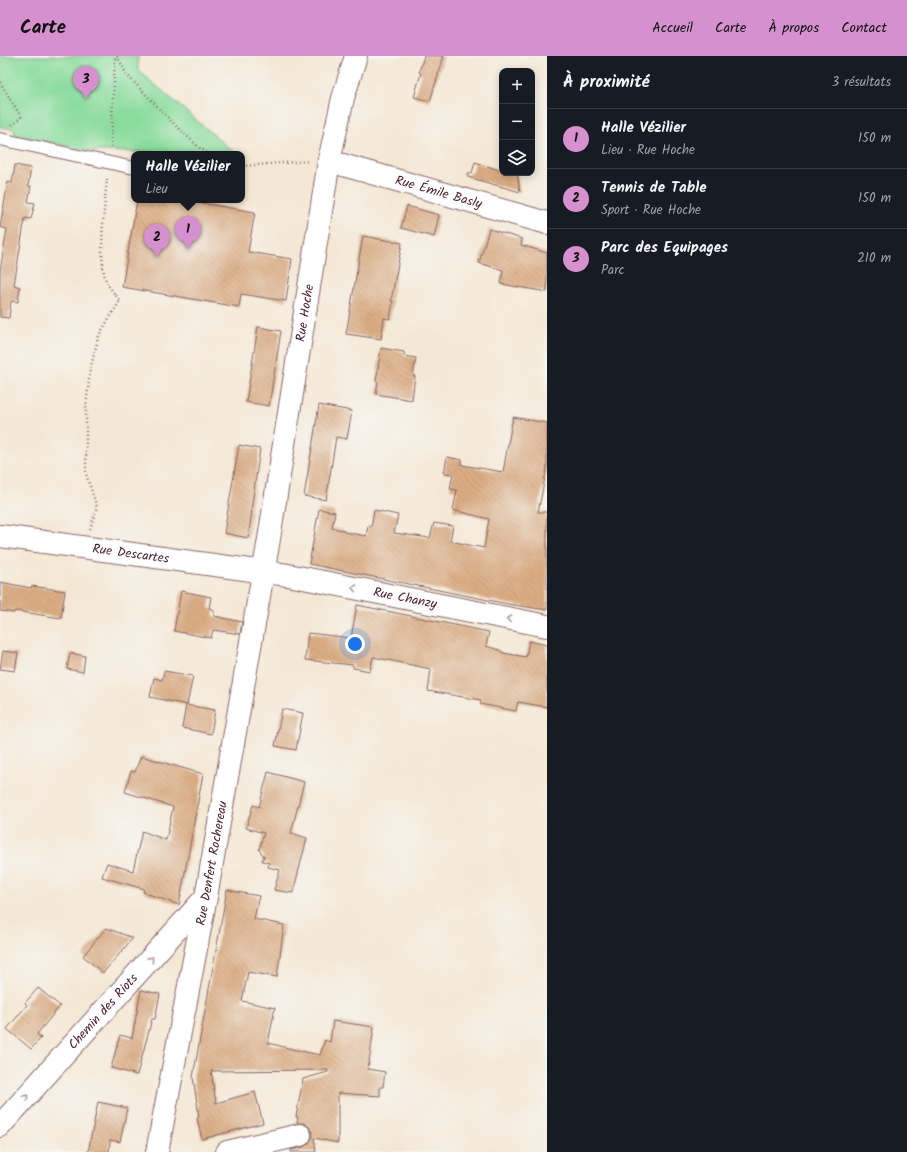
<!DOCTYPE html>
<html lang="fr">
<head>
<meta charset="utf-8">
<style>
  :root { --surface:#171b24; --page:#242831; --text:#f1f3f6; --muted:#9ea1a6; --line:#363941; --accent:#d690ce }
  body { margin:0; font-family:Kalam,sans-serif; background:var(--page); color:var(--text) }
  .controls { position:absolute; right:12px; top:12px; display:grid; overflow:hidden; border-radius:8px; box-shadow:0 2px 10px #0003 }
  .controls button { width:36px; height:36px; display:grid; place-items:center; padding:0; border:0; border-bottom:1px solid var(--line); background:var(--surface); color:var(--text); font:20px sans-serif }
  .you { position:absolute; left:355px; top:588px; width:14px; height:14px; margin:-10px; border:3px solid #fff; border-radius:50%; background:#1a73e8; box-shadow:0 0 0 6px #1a73e833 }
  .badge { display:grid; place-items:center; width:26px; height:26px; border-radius:50%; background:var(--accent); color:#111; font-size:13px; font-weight:700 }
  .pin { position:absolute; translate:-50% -33px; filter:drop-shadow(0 1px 2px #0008) }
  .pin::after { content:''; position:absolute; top:21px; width:14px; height:12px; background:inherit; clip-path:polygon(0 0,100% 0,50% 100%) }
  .popup { position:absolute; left:131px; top:95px; width:114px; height:52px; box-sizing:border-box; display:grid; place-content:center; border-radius:8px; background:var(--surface); filter:drop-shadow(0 1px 3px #0005); font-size:13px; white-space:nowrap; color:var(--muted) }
  .popup b { font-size:15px; color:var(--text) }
  .popup::after { content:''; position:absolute; left:50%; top:100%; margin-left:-8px; border:8px solid transparent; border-top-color:var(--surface) }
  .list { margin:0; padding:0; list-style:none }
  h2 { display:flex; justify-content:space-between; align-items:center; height:52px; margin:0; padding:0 16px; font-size:17px }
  h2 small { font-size:13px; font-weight:400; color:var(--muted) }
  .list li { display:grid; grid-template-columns:26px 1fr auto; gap:12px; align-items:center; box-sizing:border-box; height:60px; padding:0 16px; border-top:1px solid var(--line) }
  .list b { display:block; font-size:15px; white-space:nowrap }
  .list p { margin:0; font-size:13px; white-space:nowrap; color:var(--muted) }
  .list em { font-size:13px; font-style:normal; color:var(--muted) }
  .icon { flex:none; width:22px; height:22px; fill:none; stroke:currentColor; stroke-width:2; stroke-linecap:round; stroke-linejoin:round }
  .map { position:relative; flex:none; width:547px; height:1096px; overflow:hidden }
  header { display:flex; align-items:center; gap:24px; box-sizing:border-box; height:56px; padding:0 20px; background:var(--accent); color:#111 }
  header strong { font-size:19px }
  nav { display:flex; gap:22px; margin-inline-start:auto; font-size:14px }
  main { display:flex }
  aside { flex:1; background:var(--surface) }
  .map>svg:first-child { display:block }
</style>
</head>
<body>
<header>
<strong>Carte</strong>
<nav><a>Accueil</a><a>Carte</a><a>À propos</a><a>Contact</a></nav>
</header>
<main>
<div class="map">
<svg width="547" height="1096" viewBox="0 0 547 1096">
  <defs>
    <pattern id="building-back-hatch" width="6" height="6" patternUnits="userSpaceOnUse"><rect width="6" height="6" fill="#dbad84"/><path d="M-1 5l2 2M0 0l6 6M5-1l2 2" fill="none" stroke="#bd9472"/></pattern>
  </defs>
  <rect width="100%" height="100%" fill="#f6f6f2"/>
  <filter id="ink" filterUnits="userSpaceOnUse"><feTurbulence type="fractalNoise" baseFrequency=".025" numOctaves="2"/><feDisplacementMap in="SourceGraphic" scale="8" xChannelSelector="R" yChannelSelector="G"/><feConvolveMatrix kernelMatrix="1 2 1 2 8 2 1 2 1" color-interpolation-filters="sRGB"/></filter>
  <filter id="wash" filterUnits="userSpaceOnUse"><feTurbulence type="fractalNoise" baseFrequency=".012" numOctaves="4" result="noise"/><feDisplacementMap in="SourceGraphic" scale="16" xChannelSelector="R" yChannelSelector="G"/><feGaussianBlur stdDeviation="0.9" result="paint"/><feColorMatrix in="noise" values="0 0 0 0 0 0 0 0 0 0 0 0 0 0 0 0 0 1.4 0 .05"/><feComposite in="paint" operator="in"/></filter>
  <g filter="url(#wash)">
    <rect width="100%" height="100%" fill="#f4e8d5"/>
    <!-- green -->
    <path fill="#8adc9d" stroke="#6a7e64" d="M 0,0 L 138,0 L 138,14 L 236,98 L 89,95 L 15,79 L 14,73 L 0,71 Z"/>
    <g id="blocks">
      <!-- building -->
      <path fill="url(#building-back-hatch)" d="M 424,0 L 444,0 L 430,45 L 414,41 L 421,17 L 419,16 Z
        M 475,106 L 502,115 L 502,117 L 517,117 L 520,136 L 468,121 L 468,117 L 472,117 Z
        M 15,109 L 31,112 L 28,130 L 31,130 L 28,146 L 35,147 L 31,163 L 25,162 L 14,229 L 20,231 L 18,246 L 11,245 L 9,262 L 0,261 L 0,215 L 7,173 L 0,171 L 8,126 L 12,127 Z
        M 137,144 L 182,144 L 255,156 L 248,196 L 292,203 L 286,245 L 241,238 L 239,251 L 122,231 Z
        M 407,150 L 439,159 L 434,181 L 401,172 Z
        M 489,173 L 522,183 L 521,189 L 547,197 L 547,236 L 501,228 L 503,214 L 479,207 Z
        M 363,180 L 402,187 L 391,245 L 393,245 L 390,263 L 384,262 L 381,283 L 346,278 Z
        M 258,271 L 281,275 L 269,350 L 246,346 Z
        M 381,292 L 404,296 L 404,300 L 416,302 L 413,320 L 415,320 L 412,344 L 376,338 L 378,326 L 376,325 Z
        M 319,349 L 352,355 L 347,383 L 336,381 L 326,444 L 304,440 Z
        M 513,361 L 547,367 L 547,412 L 538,456 L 547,456 L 547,554 L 508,548 L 309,508 L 319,453 L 335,456 L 332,472 L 343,474 L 344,476 L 366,480 L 368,470 L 371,471 L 374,454 L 398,459 L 394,477 L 430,482 L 434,467 L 453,470 L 450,485 L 484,492 L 489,463 L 453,454 L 457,434 L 450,433 L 453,418 L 444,417 L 447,401 L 462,404 L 462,409 L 503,416 Z
        M 239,389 L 260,393 L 251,455 L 252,455 L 248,482 L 224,477 Z
        M 0,526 L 31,532 L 32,530 L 65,535 L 61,562 L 15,555 L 14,557 L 0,555 Z
        M 181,535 L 211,541 L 209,552 L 214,554 L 214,560 L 242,566 L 240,578 L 213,574 L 211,582 L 174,575 Z
        M 357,549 L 489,576 L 486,590 L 499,594 L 503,597 L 526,601 L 529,585 L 547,589 L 547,651 L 518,646 L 516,655 L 480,648 L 481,644 L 428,635 L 431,613 L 373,601 L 370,615 L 353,612 L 353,609 L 305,604 L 308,577 L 351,582 Z
        M 3,595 L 18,597 L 15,615 L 0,613 Z
        M 70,597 L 85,600 L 83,616 L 67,613 Z
        M 164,615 L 193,620 L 187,649 L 150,641 L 154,622 L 162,624 Z
        M 186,649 L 215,654 L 211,678 L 182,672 Z
        M 282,653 L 303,657 L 296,694 L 275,690 Z
        M 141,700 L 203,718 L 179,849 L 143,836 L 144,833 L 102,821 L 107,807 L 133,815 L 142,775 L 166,784 L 173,751 L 125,736 L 131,715 L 135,716 Z
        M 268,716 L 304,726 L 291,777 L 307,782 L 293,837 L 274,834 L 280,814 L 268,811 L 269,807 L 262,805 L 264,800 L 259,794 L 264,777 L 246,772 L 253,749 L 259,751 Z
        M 227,834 L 259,840 L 254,863 L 284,869 L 277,921 L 248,916 L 242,945 L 275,952 L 268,987 L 296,994 L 320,999 L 325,984 L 330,986 L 333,965 L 374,971 L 368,1013 L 385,1016 L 383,1031 L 380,1031 L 380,1040 L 338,1037 L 338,1087 L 314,1082 L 316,1096 L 291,1096 L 291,1094 L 303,1091 L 308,1088 L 312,1082 L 312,1076 L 309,1071 L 304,1067 L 297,1067 L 298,1061 L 296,1061 L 303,1023 L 328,1016 L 328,1014 L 211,1015 L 216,1047 L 255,1036 L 263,1067 L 202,1083 L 197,1062 L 199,1061 L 193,1021 Z
        M 106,872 L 133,882 L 103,917 L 83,900 Z
        M 38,932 L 60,950 L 37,978 L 41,982 L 31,993 L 7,973 L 27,949 L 25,947 Z
        M 141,934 L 160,938 L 155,963 L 152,963 L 137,1019 L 111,1012 L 120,979 L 132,982 Z
        M 98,1046 L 127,1052 L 120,1086 L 110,1084 L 109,1096 L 88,1096 Z"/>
    </g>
  </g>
  <g filter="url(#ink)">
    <use href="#blocks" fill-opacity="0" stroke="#866566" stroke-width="1"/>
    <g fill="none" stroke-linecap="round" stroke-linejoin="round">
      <!-- service casing -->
      <g stroke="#866566" stroke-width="14">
        <path id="service" d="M 0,83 L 134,112"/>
      </g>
      <!-- minor casing -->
      <g stroke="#866566" stroke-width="24">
        <g id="minor">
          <path id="s1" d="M 329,105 L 547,167"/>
          <path id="s2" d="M 0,480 L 288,519 L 547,570"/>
          <path id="s3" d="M 0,1070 L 206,841"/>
          <path id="s4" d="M 157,1096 L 206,841 L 268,489 L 329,105 L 343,42 L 356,0"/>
          <path d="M 227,1096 L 300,1079"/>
        </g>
      </g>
      <!-- path -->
      <path stroke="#866566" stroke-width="2.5" stroke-dasharray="1 3" stroke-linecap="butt" d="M 117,0 L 127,19 L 176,70 L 200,92 L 209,98
        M 0,26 L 21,61 L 11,70
        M 111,91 L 115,0
        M 242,110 L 309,105
        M 90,473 L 97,451 L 86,418 L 86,352 L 90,314 L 99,279 L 120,245 C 116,239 110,233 107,227 C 97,204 105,149 107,122"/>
      <!-- service -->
      <use href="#service" stroke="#fff" stroke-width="12"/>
      <!-- minor -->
      <use href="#minor" stroke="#fff" stroke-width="22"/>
    </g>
    <!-- one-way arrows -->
    <defs><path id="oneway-chevron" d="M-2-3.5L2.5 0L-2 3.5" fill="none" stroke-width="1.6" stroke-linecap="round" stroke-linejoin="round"/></defs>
    <g stroke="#ae9aa0">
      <use href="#oneway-chevron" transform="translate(354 532) rotate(-169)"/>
      <use href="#oneway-chevron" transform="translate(509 563) rotate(-169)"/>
      <use href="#oneway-chevron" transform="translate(151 903) rotate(-48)"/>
      <use href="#oneway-chevron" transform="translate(26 1041) rotate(-48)"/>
    </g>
  </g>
  <g text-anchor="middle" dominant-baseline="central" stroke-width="3" stroke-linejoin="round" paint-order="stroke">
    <!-- street labels -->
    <g font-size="13" fill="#4a1f2b" stroke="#f6f6f2">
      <text stroke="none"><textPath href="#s1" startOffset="114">Rue Émile Basly</textPath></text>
      <text stroke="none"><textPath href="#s4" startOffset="852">Rue Hoche</textPath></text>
      <text stroke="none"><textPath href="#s2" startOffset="132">Rue Descartes</textPath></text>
      <text stroke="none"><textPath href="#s2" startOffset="410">Rue Chanzy</textPath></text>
      <text stroke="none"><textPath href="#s4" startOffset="294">Rue Denfert Rochereau</textPath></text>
      <text stroke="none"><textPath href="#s3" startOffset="154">Chemin des Riots</textPath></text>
    </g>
  </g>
</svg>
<div class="controls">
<button>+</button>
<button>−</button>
<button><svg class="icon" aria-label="layers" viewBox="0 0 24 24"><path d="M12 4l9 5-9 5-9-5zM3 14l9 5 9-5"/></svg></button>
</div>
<div class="you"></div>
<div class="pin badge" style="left:188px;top:193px">1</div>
<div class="popup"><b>Halle Vézilier</b>Lieu</div>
<div class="pin badge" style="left:157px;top:201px">2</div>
<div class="pin badge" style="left:86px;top:43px">3</div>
</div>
<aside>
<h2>À proximité<small>3 résultats</small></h2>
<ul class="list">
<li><span class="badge">1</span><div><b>Halle Vézilier</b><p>Lieu · Rue Hoche</p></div><em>150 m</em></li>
<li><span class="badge">2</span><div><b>Tennis de Table</b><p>Sport · Rue Hoche</p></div><em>150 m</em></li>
<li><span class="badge">3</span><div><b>Parc des Equipages</b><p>Parc</p></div><em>210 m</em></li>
</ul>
</aside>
</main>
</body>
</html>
